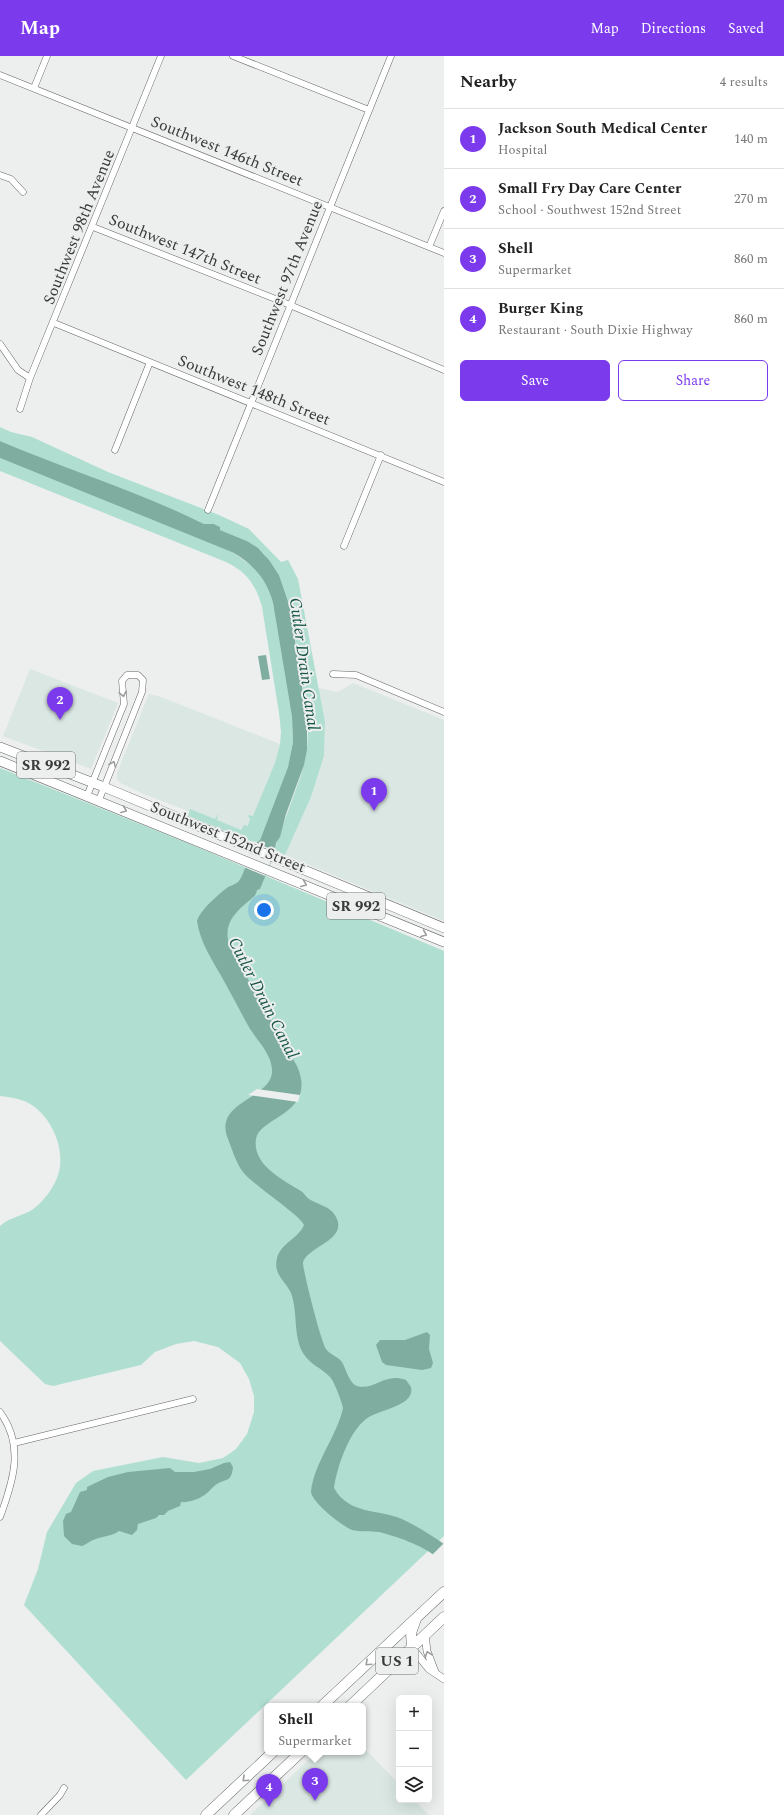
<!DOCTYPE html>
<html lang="en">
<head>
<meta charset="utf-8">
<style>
  :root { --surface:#fff; --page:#f2f2f2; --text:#222; --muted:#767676; --line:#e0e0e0; --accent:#7c3aed }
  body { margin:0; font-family:Spectral,serif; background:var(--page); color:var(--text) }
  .controls { position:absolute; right:12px; bottom:12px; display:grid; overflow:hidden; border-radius:6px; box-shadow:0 4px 16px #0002 }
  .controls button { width:36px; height:36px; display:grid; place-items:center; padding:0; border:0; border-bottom:1px solid var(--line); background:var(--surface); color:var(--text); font:20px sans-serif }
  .you { position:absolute; left:264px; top:854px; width:14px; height:14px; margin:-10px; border:3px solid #fff; border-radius:50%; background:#1a73e8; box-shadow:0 0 0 6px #1a73e833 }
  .badge { display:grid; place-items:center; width:26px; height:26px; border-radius:50%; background:var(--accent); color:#fff; font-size:13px; font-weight:700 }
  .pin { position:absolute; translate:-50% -33px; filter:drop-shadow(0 1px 2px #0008) }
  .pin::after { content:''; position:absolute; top:21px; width:14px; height:12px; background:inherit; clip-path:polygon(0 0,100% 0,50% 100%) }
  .popup { position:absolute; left:264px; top:1647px; width:102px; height:52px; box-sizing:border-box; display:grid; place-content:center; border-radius:6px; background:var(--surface); filter:drop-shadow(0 1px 3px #0005); font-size:13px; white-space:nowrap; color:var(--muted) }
  .popup b { font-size:15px; color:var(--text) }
  .popup::after { content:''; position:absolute; left:50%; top:100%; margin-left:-8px; border:8px solid transparent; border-top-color:var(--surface) }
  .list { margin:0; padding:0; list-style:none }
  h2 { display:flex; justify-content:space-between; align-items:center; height:52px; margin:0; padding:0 16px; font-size:17px }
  h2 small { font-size:13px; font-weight:400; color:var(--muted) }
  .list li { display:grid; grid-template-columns:26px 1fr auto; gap:12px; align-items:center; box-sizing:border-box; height:60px; padding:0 16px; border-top:1px solid var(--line) }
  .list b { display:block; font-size:15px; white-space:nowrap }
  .list p { margin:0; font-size:13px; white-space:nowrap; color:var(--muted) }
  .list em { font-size:13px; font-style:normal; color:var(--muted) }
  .actions { display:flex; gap:8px; padding:12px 16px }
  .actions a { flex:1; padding:9px 0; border:1px solid var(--accent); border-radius:6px; text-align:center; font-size:14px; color:var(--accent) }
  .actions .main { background:var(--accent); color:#fff }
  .icon { flex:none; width:22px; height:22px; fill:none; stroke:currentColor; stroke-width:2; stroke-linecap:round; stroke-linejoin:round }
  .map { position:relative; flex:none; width:444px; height:1759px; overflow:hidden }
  header { display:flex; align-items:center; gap:24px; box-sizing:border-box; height:56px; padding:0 20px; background:var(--accent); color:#fff }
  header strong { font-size:19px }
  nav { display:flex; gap:22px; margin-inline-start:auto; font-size:14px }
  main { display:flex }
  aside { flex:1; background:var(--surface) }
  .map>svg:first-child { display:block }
</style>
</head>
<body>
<header>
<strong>Map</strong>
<nav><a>Map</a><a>Directions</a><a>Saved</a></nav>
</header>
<main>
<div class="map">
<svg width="444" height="1759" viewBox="0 0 444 1759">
  <rect width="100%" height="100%" fill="#ecefee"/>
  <!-- built -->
  <path fill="#dae7e3" d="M 30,613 L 118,647 L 91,713 L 3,680 Z
    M 353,627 L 444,664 L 444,865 L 285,799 L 311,741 L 324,700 L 325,666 L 318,632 L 338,636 Z
    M 149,638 L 161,641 L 280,688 L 274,715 L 247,778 L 144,738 L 122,728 L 117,724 L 117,717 Z
    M 363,1691 L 399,1728 L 399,1744 L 414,1744 L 429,1759 L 250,1759 L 317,1696 L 363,1696 Z"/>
  <!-- green -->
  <path fill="#b0dfd1" d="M 0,371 L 11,376 L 32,381 L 108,416 L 219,459 L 249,473 L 281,506 L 288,504 L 298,523 L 325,666 L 324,700 L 311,741 L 285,799 L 274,794 L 301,719 L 307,694 L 308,675 L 305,645 L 290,551 L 279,519 L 264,498 L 247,485 L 220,474 L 220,471 L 214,468 L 204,468 C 138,435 68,414 0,385 Z
    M 0,402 L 234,497 L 257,514 L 269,534 L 273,547 L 292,661 L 293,686 L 288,711 L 260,784 L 256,786 L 250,785 L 188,760 L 190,753 L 215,763 L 218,758 L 217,764 L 241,774 L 244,769 L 248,770 L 250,763 L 247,759 L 253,760 L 275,707 L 280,688 L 281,676 L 279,657 L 262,551 C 256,529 247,516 226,506 L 0,415 Z
    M 0,712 L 190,788 L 444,895 L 444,1480 L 186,1724 L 24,1549 L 38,1513 L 47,1476 L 76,1427 L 93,1415 L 163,1401 L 199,1407 L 223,1402 L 236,1393 L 247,1378 L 254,1356 L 254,1340 L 249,1323 L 240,1307 L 218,1291 L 194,1285 L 176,1288 L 155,1296 L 141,1309 L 53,1330 L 45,1328 L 0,1285 L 0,1170 C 10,1160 27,1160 37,1150 C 45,1143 53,1132 57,1122 C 68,1095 51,1056 24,1045 C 16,1042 8,1041 0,1040 Z"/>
  <!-- water -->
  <path fill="#7faea0" d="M 0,385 C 68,414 138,435 204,468 L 214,468 L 220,471 L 220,474 L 247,485 L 258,492 L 269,504 L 279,519 L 290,551 L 307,663 L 307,694 L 304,709 L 286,758 L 280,781 L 276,787 L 274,799 L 260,833 L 257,834 C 256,840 254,840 250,844 C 234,857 222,869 230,891 L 297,1010 C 318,1058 260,1060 256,1083 C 252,1109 283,1124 301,1135 C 304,1137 306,1141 309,1143 C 318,1149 331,1150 336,1161 C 348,1184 309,1190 303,1206 C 302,1211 321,1286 326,1293 C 330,1299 340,1301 343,1308 C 346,1314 350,1328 357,1330 C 375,1335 384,1316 406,1324 L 411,1331 C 416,1350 377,1354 366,1363 C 349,1376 337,1411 334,1432 C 349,1459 379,1453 402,1463 C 417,1470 431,1479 444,1488 L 435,1500 C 422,1489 395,1480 379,1476 C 370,1475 360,1476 352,1474 C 342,1470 310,1445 311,1435 C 315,1405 337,1380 343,1352 C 342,1346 334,1325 330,1321 C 322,1312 310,1309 303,1297 C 293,1280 298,1256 291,1237 C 285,1224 273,1219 277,1202 C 281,1187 299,1182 304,1169 C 300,1159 254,1130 243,1116 C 236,1107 232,1093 228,1083 C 212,1044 275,1043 272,1013 C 271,998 258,985 250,973 C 241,957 233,941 224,925 C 213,905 200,887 197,865 C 200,854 219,838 228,831 C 232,829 236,828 239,825 C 246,816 250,788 260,784 L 288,711 L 293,686 L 292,661 L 273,547 C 267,524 254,509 234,497 L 0,402 Z
    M 266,599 L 270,623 L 262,624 L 258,600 Z
    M 427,1276 L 430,1279 L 429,1293 L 433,1307 L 431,1312 L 422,1314 L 386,1309 L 382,1306 L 376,1289 L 380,1284 L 405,1284 Z
    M 230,1406 L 233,1411 C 231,1427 227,1422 217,1428 C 213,1430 210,1435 207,1437 C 202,1442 189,1447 181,1446 L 180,1450 L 168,1455 L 164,1459 L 159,1459 L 156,1462 L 138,1468 L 137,1474 L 132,1479 L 119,1475 C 112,1480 104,1480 96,1483 C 91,1484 87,1488 82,1490 L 72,1488 L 64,1480 L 63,1465 L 66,1458 L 71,1456 L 80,1436 L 87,1434 L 87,1431 L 108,1421 L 128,1416 L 170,1412 L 175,1416 L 194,1416 L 210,1413 L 224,1407 Z"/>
  <!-- pier -->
  <path fill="#ecefee" d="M 255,786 L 275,795 L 265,820 L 244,811 Z
    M 257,1033 L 300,1039 L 298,1046 L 248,1039 Z
    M 444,1487 L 444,1512 L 431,1500 Z"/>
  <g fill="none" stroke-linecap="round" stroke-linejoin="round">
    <!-- minor casing -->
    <g stroke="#646766" stroke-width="7">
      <path id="minor" d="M 233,0 L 369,54
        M 0,19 L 444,197
        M 34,32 L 47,0
        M 0,119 L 11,123 L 23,136
        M 93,171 L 278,244 L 444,314
        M 429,191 L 444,155
        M 54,267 L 444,426
        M 0,288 L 18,314 L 30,322
        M 20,353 L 30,322 L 161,0
        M 115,394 L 150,306
        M 208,454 L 391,0
        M 344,490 L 381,399
        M 333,618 L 356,619 L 444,656
        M 87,740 L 124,648 L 122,625 L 127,619 L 138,619 L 143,624 L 142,636 L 99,744
        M 0,1356 C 25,1390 13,1426 0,1461
        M 14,1387 L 193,1343
        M 41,1759 L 60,1739 L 64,1732"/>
    </g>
    <!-- tertiary casing -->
    <g stroke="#646766" stroke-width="8">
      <path id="tertiary" d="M 425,1579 L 427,1595 L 435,1616
        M 412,1592 L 429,1613 L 444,1623"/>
    </g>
    <!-- primary casing -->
    <g stroke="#646766" stroke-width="10">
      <path id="primary" d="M 0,691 L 104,731 L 444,872
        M 0,705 L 444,886"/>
    </g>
    <!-- trunk casing -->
    <g stroke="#646766" stroke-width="11">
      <path id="trunk" d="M 412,1592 L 411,1577 L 416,1563
        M 322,1650 L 444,1536
        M 350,1650 L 444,1561
        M 206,1759 L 273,1696
        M 234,1759 L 301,1696"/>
    </g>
    <!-- minor -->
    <use href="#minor" stroke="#fff" stroke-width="6"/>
    <!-- tertiary -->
    <use href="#tertiary" stroke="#fff" stroke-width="7"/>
    <!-- primary -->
    <use href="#primary" stroke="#fff" stroke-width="9"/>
    <!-- trunk -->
    <use href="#trunk" stroke="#fff" stroke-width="10"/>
  </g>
  <!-- one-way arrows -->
  <defs><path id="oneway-chevron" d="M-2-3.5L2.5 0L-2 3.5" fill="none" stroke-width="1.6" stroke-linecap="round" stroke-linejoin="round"/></defs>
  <g stroke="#9c9d9c">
    <use href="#oneway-chevron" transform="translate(123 638) rotate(78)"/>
    <use href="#oneway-chevron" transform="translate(113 708) rotate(-68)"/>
    <use href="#oneway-chevron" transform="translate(124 754) rotate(22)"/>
    <use href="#oneway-chevron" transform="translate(304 828) rotate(22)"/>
    <use href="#oneway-chevron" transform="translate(424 878) rotate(22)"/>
    <use href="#oneway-chevron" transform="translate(428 1598) rotate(-109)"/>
    <use href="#oneway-chevron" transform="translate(368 1607) rotate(137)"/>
    <use href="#oneway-chevron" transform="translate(245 1723) rotate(137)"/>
  </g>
  <g text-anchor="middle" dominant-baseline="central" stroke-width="4" stroke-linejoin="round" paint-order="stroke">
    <!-- shield labels -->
    <g fill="#ecefee" stroke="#6f7170" stroke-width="1">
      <rect x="17" y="696" width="58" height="26" rx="3"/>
      <rect x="327" y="837" width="58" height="26" rx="3"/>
      <rect x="376" y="1592" width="42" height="26" rx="3"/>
    </g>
    <g font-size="15" font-weight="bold" fill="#393b3a">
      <text x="46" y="709">SR 992</text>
      <text x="356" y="850">SR 992</text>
      <text x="397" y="1605">US 1</text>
    </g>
    <!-- street labels -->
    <g font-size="16" fill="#393b3a" stroke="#ecefee">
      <text transform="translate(227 95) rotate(22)">Southwest 146th Street</text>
      <text transform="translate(79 171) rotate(-68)">Southwest 98th Avenue</text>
      <text transform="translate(185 193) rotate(22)">Southwest 147th Street</text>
      <text transform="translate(287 222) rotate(-68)">Southwest 97th Avenue</text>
      <text transform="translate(254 334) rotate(22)">Southwest 148th Street</text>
      <text transform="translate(228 781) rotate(22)">Southwest 152nd Street</text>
    </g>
    <!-- water labels -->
    <g font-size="17" font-style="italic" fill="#175648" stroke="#ecefee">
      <text transform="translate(304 608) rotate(82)">Cutler Drain Canal</text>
      <text transform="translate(263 942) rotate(63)">Cutler Drain Canal</text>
    </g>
  </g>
</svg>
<div class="controls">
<button>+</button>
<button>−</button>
<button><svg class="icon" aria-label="layers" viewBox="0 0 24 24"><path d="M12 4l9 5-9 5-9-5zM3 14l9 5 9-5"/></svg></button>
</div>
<div class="you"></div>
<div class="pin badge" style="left:374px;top:755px">1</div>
<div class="pin badge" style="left:60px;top:664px">2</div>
<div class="pin badge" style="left:315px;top:1745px">3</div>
<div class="popup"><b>Shell</b>Supermarket</div>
<div class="pin badge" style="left:269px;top:1751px">4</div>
</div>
<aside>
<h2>Nearby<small>4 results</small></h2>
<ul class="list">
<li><span class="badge">1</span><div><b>Jackson South Medical Center</b><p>Hospital</p></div><em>140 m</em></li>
<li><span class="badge">2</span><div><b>Small Fry Day Care Center</b><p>School · Southwest 152nd Street</p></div><em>270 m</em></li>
<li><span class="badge">3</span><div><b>Shell</b><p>Supermarket</p></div><em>860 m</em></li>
<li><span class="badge">4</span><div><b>Burger King</b><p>Restaurant · South Dixie Highway</p></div><em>860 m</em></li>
</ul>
<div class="actions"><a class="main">Save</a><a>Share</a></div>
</aside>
</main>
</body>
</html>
